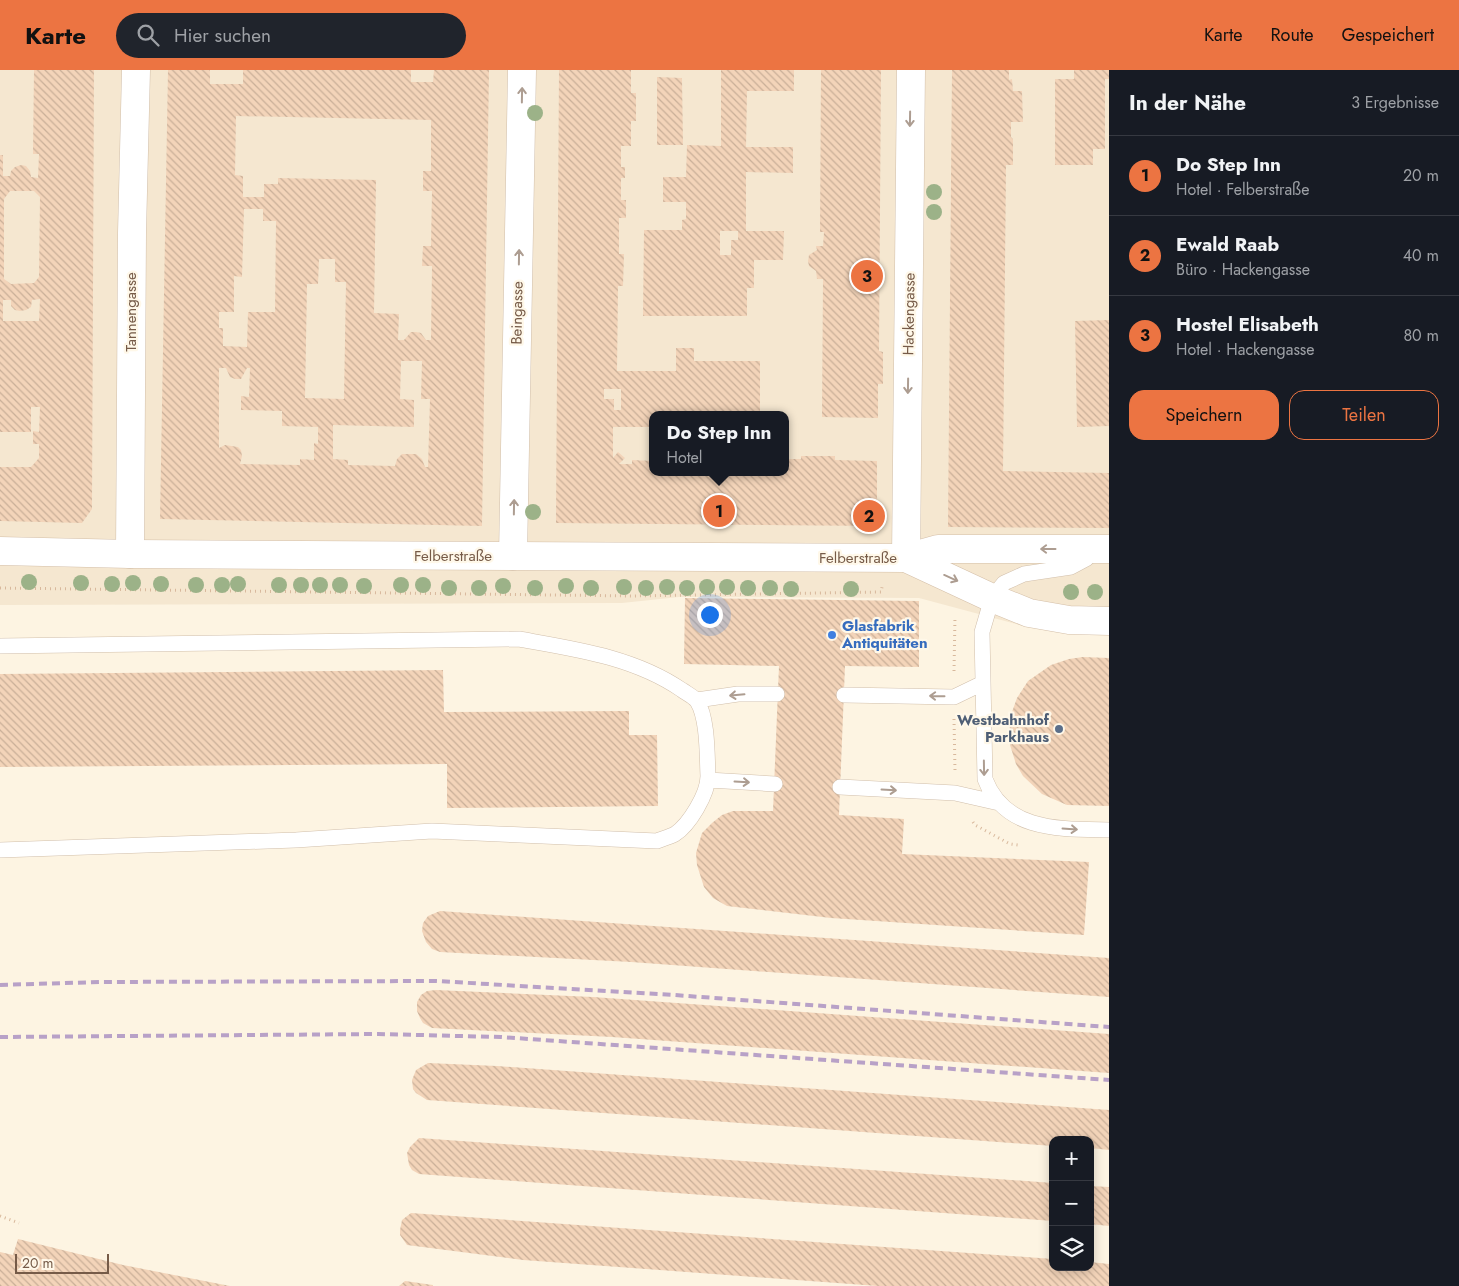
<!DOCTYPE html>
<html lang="de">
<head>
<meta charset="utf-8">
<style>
  :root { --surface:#171b24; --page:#20242c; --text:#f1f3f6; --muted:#9ea1a6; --line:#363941; --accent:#ec7442 }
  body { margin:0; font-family:Jost,sans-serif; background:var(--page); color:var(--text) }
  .controls { position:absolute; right:15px; bottom:15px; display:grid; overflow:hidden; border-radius:10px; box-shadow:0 2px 12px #0003 }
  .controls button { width:45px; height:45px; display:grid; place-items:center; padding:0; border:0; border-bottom:1px solid var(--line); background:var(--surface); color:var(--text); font:25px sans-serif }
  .scale { position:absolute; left:15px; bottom:12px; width:94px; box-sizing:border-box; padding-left:5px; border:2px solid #765b48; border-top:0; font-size:14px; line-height:18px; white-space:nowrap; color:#765b48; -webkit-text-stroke:4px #fff8e9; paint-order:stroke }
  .you { position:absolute; left:709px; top:544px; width:18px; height:18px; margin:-12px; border:4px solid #fff; border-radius:50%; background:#1a73e8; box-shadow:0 0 0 8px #1a73e833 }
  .badge { display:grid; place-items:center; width:32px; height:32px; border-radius:50%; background:var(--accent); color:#111; font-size:16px; font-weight:700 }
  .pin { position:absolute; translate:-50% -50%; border:2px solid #fff; box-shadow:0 1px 5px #0006 }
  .popup { position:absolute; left:649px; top:341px; width:140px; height:65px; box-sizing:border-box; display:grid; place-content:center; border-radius:10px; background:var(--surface); filter:drop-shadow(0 1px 4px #0005); font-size:16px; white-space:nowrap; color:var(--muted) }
  .popup b { font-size:19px; color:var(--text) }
  .popup::after { content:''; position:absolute; left:50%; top:100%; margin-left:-10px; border:10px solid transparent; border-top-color:var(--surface) }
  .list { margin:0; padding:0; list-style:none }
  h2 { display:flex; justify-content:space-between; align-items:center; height:65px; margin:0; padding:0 20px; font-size:21px }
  h2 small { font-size:16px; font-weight:400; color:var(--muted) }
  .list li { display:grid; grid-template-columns:32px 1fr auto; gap:15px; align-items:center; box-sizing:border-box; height:80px; padding:0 20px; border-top:1px solid var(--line) }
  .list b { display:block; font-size:19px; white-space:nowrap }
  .list p { margin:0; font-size:16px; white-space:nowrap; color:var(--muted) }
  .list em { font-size:16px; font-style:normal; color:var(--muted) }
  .actions { display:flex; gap:10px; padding:15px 20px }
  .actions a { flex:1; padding:11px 0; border:1px solid var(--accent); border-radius:15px; text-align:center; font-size:18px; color:var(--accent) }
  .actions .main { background:var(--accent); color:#111 }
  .icon { flex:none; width:28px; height:28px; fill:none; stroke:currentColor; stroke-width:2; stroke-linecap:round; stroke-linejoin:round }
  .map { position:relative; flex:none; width:1109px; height:1216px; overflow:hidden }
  header { display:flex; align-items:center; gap:30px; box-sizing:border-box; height:70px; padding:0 25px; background:var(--accent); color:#111 }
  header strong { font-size:24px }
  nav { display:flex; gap:28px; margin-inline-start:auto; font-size:18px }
  .search { width:350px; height:45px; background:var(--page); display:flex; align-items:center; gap:12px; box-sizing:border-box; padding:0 18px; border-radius:28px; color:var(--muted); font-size:19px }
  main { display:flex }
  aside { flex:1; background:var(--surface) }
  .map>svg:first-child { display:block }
</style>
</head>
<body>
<header>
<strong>Karte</strong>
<div class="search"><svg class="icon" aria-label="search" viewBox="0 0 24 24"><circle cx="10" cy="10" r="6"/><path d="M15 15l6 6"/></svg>Hier suchen</div>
<nav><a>Karte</a><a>Route</a><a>Gespeichert</a></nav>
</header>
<main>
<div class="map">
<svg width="1109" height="1216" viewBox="0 0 1109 1216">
  <defs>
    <pattern id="building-back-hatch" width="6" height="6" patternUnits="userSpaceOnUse" patternTransform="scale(1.25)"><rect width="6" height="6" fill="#f3d4b9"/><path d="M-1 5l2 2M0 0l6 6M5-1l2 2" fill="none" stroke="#c9af98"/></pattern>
  </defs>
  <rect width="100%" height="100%" fill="#fdf4e2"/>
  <!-- residential -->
  <path fill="#f5e7d0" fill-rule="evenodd" d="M 0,0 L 1109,0 L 1109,559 L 1027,557 L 919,528 L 679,527 L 622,533 L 0,535 ZM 653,345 L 785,345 L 785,402 L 653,402 Z"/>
  <!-- building -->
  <path fill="url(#building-back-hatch)" fill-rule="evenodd" d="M 34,0 L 94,0 L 92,439 L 82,453 L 0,451 L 0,397 L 31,397 L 39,388 L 39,374 L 33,374 L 33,361 L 39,362 L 40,337 L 31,337 L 31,362 L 0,362 L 0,85 L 3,85 L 3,106 L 10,106 L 11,101 L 15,97 L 21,95 L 26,96 L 30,101 L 31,107 L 38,108 L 39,84 L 33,84 ZM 10,121 L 34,121 L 40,127 L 39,207 L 34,213 L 11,214 L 4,209 L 4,129 ZM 40,229 L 39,251 L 3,251 L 3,230 L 11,230 L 11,236 L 15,240 L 20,241 L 26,240 L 31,237 L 32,230 Z
    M 168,0 L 210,0 L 210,14 L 243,14 L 243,0 L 411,0 L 411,12 L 433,12 L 434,0 L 489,0 L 482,456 L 160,449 ZM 236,46 L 431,50 L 431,101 L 423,101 L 423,121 L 432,121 L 431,176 L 423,176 L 422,196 L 432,196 L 431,270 L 426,270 L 421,263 L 416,262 L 411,262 L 404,270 L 398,270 L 399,244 L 374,243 L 376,110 L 278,108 L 278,114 L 264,114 L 264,127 L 243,127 L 243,106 L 235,105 ZM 244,139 L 263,139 L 263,151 L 276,151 L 275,242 L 248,242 L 247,277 L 223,276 L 223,258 L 219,258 L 219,242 L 234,242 L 234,206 L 242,207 ZM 319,189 L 335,189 L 335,212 L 346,212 L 344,329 L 305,328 L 307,214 L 318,214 ZM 401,291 L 422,291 L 421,329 L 430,329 L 428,397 L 425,397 L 422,389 L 416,384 L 402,384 L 397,389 L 395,396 L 348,395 L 348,390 L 333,389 L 333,355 L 414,357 L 414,330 L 400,329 ZM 219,298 L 226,298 L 230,307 L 235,309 L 241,309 L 247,298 L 250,298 L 249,327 L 241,326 L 241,340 L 282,341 L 282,356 L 318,357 L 318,374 L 314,373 L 314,390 L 300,389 L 300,395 L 240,394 L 242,386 L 241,380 L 238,377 L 225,375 L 219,378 Z
    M 559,0 L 631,0 L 631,23 L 636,23 L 636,51 L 631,51 L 631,76 L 621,76 L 621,97 L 625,97 L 625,108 L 621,108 L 621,130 L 626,130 L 626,148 L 619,148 L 619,184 L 624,184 L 623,216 L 618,216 L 617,301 L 676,301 L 676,278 L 694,278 L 694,291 L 760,291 L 760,345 L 653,345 L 653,357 L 613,357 L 613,388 L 618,382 L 625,388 L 619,394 L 632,394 L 632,390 L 653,391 L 653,402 L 785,402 L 785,389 L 801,389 L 801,386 L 835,386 L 835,390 L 877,391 L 877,456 L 556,453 ZM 604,319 L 621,319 L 621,340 L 614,340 L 614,329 L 604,329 Z
    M 721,0 L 794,0 L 794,21 L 747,21 L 746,77 L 793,77 L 793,103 L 746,102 L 746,161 L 784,161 L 783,190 L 754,190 L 754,218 L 747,218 L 747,246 L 643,246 L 644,160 L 682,160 L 682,150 L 686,149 L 686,132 L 663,132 L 663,107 L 686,107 L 687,75 L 721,76 ZM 720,161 L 738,161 L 738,170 L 731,170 L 731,185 L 720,185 Z
    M 821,0 L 881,0 L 879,281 L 883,282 L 883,314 L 878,314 L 878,348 L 822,347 L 823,209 L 817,209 L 816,201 L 809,196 L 808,191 L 809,185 L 817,180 L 816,176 L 823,176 L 824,162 L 820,162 Z
    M 952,0 L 1009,0 L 1009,10 L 1012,9 L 1013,21 L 1022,21 L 1023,52 L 1011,52 L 1011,67 L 1013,69 L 1013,95 L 1006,95 L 1003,401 L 1109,403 L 1109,458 L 948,457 Z
    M 1074,0 L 1109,0 L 1109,9 L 1105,9 L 1105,79 L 1093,79 L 1093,95 L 1055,95 L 1055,9 L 1074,9 Z
    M 657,7 L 682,8 L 683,75 L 657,75 Z
    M 1109,250 L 1109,356 L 1077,357 L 1075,251 Z
    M 685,528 L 919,531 L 919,597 L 845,596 L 839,745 L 904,749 L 902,784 L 1089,792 L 1084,865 L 831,848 L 727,836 L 713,828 L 704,817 L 697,795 L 696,783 L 702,763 L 712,753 L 722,745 L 733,741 L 773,741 L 779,596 L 684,594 Z
    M 1083,587 L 1109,588 L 1109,736 L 1067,735 L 1042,724 L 1023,706 L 1016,694 L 1010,675 L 1009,663 L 1012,642 L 1017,628 L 1028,611 L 1051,595 L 1069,589 Z
    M 443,600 L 444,642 L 629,641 L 629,665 L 657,665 L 658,736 L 447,738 L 447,694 L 0,697 L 0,604 Z
    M 440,841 L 1109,888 L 1109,927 L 631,892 L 440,882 L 432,879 L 426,872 L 422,861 L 423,853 L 428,846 Z
    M 436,920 L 593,927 L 1109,964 L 1109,1003 L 612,967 L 432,958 L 423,953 L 420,948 L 417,941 L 417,932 L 421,925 L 427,921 Z
    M 428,993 L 497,996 L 1109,1040 L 1109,1080 L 1090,1078 L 1090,1070 L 1053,1070 L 1053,1076 L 427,1030 L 416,1023 L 413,1019 L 412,1010 L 416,1000 Z
    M 419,1068 L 1053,1113 L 1053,1151 L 419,1104 L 412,1100 L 409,1095 L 407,1083 L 410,1077 Z
    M 1090,1116 L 1109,1117 L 1109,1156 L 1090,1154 Z
    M 411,1143 L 1053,1189 L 1053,1197 L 1090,1197 L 1090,1192 L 1109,1194 L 1109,1216 L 878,1216 L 523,1190 L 407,1175 L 400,1165 L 400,1160 L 402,1150 Z
    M 18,1169 L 123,1195 L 230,1216 L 0,1216 L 0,1182 L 13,1185 Z
    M 405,1211 L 433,1215 L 433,1216 L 399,1216 Z"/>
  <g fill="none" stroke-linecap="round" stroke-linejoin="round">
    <!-- lane casing -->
    <g stroke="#d1bfab" stroke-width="16">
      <path id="lane" d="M 1094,481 L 1086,489 L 1071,497 L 1024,504 L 1004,513 L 992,528 L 982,562 L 985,709 C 1005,762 1061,759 1109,760
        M 0,576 L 519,569 C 575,579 634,587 682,620 C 686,623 694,627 697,631 C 708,648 707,686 708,706 C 708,724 689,755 675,764 C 669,767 662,769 657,771 L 432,761 L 296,770 L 0,780
        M 844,625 L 954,627 L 983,613
        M 697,630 L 738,624 L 777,624
        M 708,710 L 775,714
        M 840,717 L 955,723 L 999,733"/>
    </g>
    <!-- street casing -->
    <g stroke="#d1bfab" stroke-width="29">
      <path id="street" d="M 130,484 L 132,163 L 136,0
        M 513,486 L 522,0
        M 906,488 L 911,0"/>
    </g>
    <!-- secondary casing -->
    <g stroke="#d4bfa8" stroke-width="29">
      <path id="secondary" d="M 0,481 L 130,484 L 906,488 L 938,479 L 1109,479
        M 906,488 L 992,528 L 1029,543 L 1069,550 L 1109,551"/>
    </g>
    <!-- path -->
    <path stroke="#d8b89c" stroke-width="3" stroke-dasharray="1 4" stroke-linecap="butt" d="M 0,518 L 632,526 L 881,522 L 882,517
      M 954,601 L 955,546
      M 954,649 L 955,701
      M 973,752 L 975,755 L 1010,774 L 1018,775
      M 0,1146 L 19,1153"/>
    <!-- lane -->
    <use href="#lane" stroke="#fff" stroke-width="15"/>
    <!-- street -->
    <use href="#street" stroke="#fff" stroke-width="28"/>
    <!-- secondary -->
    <use href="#secondary" stroke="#fff" stroke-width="28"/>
    <!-- rail -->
    <path stroke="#b8a1c7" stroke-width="4" stroke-dasharray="8 5" stroke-linecap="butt" d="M 0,915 L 99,912 L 436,911 L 674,925 L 1109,957
      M 0,967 L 378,964 L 501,967 L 1109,1010"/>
  </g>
  <!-- trees -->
  <g fill="#9cb288">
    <circle cx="535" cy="43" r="8"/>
    <circle cx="934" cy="122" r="8"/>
    <circle cx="934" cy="142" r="8"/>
    <circle cx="533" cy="442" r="8"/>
    <circle cx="29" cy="512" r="8"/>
    <circle cx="81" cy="513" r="8"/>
    <circle cx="133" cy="513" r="8"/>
    <circle cx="112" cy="514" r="8"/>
    <circle cx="161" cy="514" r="8"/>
    <circle cx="238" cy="514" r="8"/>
    <circle cx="196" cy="515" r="8"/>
    <circle cx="222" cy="515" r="8"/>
    <circle cx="279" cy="515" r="8"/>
    <circle cx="301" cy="515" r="8"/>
    <circle cx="320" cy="515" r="8"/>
    <circle cx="340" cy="515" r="8"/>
    <circle cx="401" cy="515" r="8"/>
    <circle cx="423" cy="515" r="8"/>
    <circle cx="364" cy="516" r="8"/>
    <circle cx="503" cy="516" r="8"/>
    <circle cx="566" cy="516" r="8"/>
    <circle cx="624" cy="517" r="8"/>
    <circle cx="667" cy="517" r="8"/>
    <circle cx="707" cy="517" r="8"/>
    <circle cx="727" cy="517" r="8"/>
    <circle cx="449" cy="518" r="8"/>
    <circle cx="479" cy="518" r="8"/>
    <circle cx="535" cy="518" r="8"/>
    <circle cx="591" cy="518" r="8"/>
    <circle cx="646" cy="518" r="8"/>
    <circle cx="687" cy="518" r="8"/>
    <circle cx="748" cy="518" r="8"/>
    <circle cx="770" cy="518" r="8"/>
    <circle cx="791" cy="519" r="8"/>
    <circle cx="851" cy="519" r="8"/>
    <circle cx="1071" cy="522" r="8"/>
    <circle cx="1095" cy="522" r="8"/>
  </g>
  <!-- one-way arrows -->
  <defs><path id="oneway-shaft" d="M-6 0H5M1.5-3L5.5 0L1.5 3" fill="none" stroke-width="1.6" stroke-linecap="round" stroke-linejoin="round" transform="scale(1.25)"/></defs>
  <g stroke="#ad9d91">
    <use href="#oneway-shaft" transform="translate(522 25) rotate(-89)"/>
    <use href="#oneway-shaft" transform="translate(910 49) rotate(91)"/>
    <use href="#oneway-shaft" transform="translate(519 187) rotate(-89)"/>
    <use href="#oneway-shaft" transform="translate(908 316) rotate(91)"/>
    <use href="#oneway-shaft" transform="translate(514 437) rotate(-89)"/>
    <use href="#oneway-shaft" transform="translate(1048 479) rotate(180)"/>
    <use href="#oneway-shaft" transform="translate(951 508) rotate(24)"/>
    <use href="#oneway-shaft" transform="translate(737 625) rotate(175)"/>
    <use href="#oneway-shaft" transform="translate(937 626) rotate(-179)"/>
    <use href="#oneway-shaft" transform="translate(984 698) rotate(89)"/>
    <use href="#oneway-shaft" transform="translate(742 712) rotate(3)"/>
    <use href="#oneway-shaft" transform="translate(889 720) rotate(3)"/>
    <use href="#oneway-shaft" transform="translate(1070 759) rotate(4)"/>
  </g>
  <!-- markers -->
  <circle fill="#3f7fe0" stroke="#fff8e9" stroke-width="2" cx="832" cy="565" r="5"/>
  <circle fill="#5c6f8a" stroke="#fff8e9" stroke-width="2" cx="1059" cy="659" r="5"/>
  <g text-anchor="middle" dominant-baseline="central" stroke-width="4.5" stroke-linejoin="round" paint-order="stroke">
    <!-- street labels -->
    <g font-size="15" fill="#765b48" stroke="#fff8e9">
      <text transform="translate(131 242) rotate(-90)">Tannengasse</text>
      <text transform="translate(517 243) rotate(-89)">Beingasse</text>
      <text transform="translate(909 244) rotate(-89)">Hackengasse</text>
      <text x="453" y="486">Felberstraße</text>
      <text x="858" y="488">Felberstraße</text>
    </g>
    <!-- shop labels -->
    <g font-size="15" font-weight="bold" fill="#366cbe" stroke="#fff8e9" text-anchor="start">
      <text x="842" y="556">Glasfabrik<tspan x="842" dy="17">Antiquitäten</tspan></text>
    </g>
    <!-- service labels -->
    <g font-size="15" font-weight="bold" fill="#4e5e75" stroke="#fff8e9" text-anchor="end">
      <text x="1049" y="650">Westbahnhof<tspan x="1049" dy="17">Parkhaus</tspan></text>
    </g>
  </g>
</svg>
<div class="controls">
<button>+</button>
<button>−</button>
<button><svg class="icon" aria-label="layers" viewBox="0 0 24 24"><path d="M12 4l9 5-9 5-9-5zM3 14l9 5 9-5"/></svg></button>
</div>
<div class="scale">20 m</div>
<div class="you"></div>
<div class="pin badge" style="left:719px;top:441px">1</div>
<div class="popup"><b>Do Step Inn</b>Hotel</div>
<div class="pin badge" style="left:869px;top:446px">2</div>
<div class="pin badge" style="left:867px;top:206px">3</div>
</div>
<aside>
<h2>In der Nähe<small>3 Ergebnisse</small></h2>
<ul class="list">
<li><span class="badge">1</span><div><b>Do Step Inn</b><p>Hotel · Felberstraße</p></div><em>20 m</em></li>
<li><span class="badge">2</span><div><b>Ewald Raab</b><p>Büro · Hackengasse</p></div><em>40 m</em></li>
<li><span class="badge">3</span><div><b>Hostel Elisabeth</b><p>Hotel · Hackengasse</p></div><em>80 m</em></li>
</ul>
<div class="actions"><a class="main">Speichern</a><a>Teilen</a></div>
</aside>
</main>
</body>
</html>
